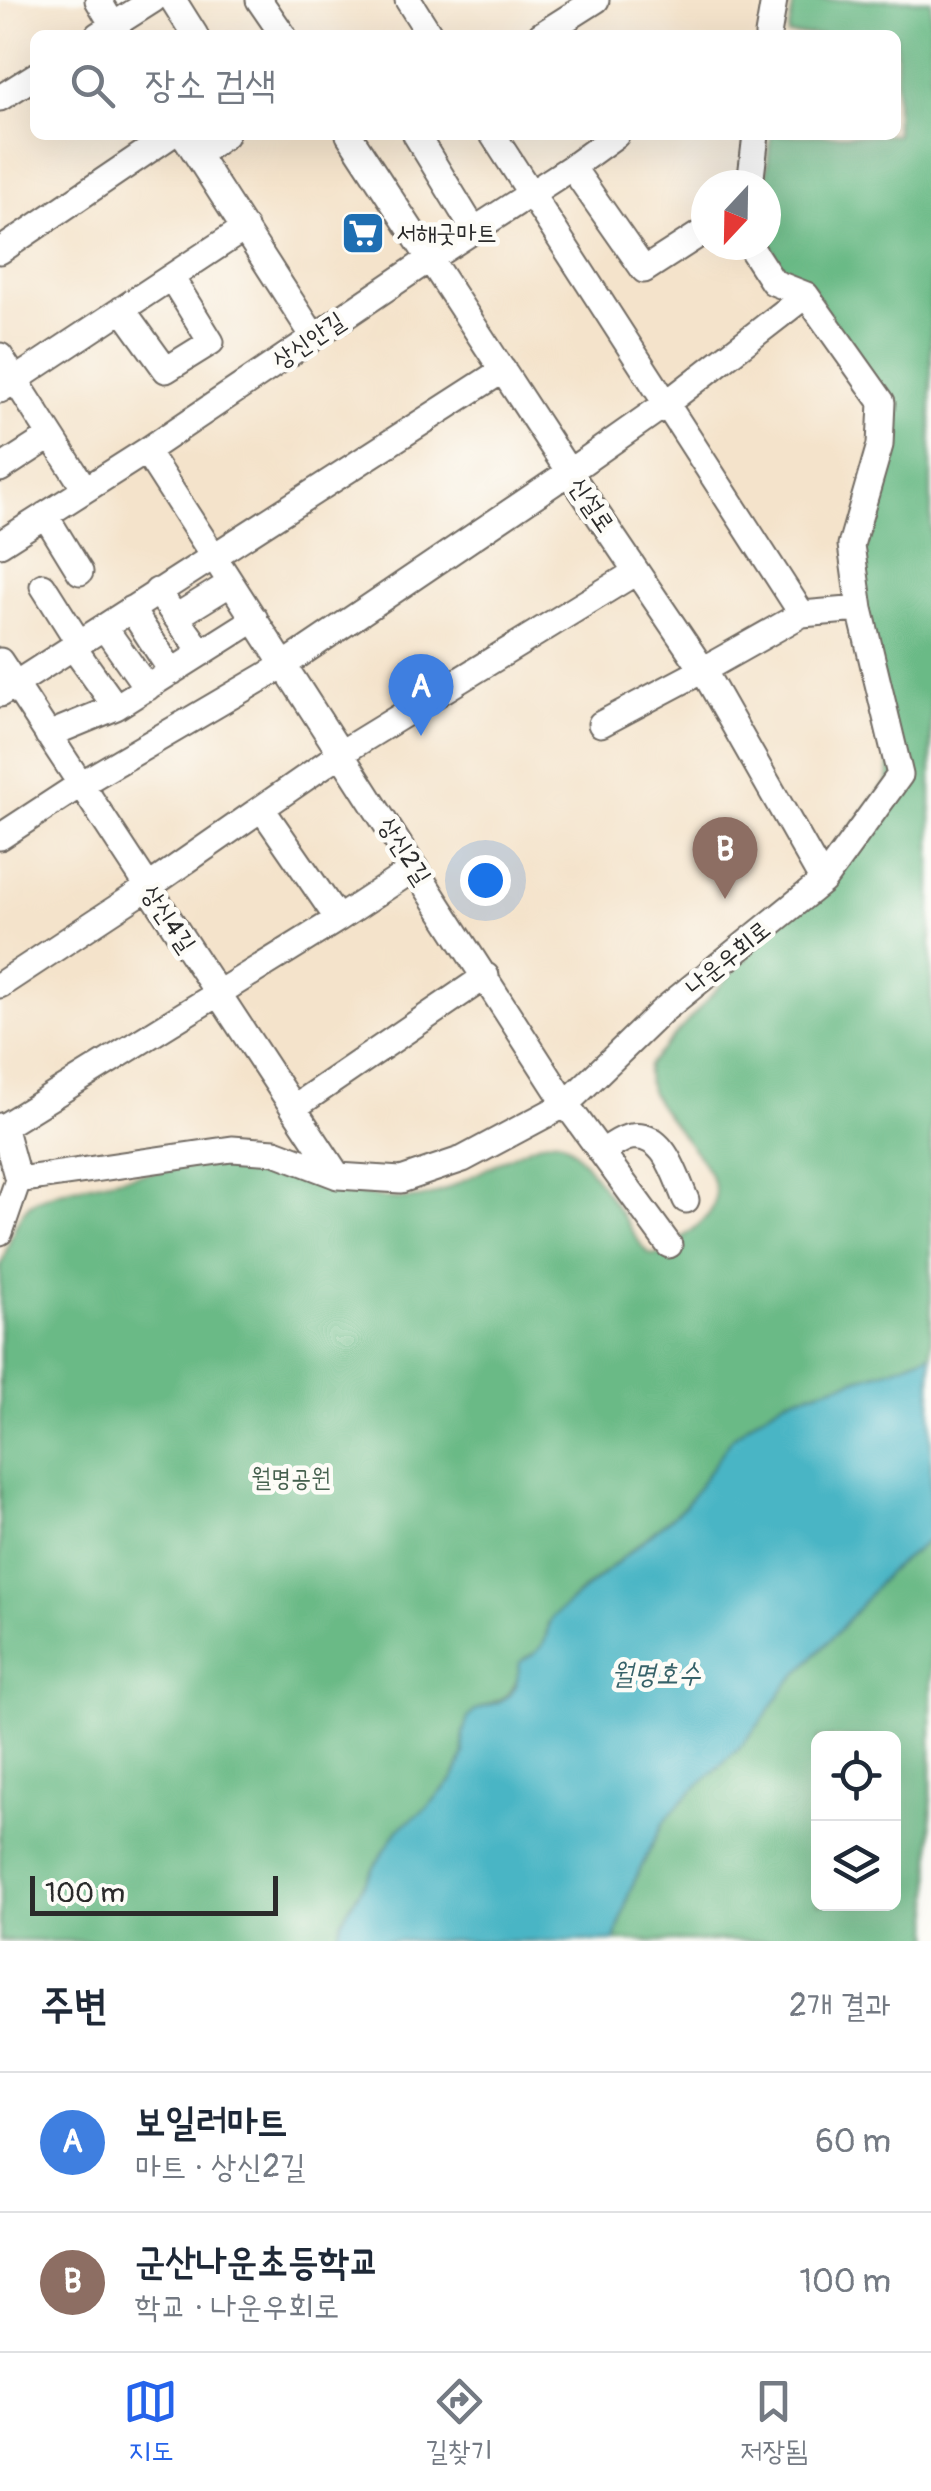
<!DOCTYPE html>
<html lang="ko">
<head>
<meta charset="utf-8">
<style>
  :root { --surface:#fff; --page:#f2f2f3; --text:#1f2937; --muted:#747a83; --line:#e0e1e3; --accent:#2563eb }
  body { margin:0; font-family:Pangolin,"Poor Story",sans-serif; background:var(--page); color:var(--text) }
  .controls { position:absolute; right:30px; bottom:30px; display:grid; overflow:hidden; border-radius:15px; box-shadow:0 10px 40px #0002 }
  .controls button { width:90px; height:90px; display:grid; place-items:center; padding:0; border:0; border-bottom:2px solid var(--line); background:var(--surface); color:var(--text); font:50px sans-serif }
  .compass { position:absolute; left:691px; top:170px; width:90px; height:90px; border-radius:50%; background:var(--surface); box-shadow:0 10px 40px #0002; rotate:202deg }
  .scale { position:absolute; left:30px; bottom:25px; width:248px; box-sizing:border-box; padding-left:10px; border:5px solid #2b2b2b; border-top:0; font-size:28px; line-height:35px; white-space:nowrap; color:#2b2b2b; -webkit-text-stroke:8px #fdfcf7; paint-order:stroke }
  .you { position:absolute; left:485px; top:880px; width:35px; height:35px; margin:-25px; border:8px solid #fff; border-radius:50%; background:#1a73e8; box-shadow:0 0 0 15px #1a73e833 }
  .badge { display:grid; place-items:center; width:65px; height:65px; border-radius:50%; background:var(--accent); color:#fff; font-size:32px; font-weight:700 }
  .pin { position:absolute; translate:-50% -82px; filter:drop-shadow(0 2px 5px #0008) }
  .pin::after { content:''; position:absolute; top:52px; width:35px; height:30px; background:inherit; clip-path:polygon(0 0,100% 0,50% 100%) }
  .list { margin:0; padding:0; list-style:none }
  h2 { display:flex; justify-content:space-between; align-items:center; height:130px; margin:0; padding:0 40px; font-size:42px }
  h2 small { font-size:32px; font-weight:400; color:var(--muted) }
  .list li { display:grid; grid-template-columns:65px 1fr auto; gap:30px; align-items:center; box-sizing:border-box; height:140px; padding:0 40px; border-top:2px solid var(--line) }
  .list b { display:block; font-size:38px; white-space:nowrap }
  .list p { margin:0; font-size:32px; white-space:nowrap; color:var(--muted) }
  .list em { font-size:32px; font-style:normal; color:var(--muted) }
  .icon { flex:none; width:55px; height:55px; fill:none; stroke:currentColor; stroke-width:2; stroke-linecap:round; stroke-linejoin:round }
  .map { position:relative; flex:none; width:931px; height:1941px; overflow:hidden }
  .search { position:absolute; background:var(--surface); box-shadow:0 10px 40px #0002; left:30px; right:30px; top:30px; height:110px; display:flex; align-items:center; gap:25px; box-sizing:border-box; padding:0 35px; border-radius:15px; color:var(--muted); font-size:38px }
  .sheet { height:410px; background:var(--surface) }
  nav { display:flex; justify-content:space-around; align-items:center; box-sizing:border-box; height:140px; border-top:2px solid var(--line); background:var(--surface); font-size:28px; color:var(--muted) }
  nav a { display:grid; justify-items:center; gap:5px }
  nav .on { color:var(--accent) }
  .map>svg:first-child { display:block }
</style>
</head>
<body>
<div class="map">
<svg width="931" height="1941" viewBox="0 0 931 1941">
  <rect width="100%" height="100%" fill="#fdfcf7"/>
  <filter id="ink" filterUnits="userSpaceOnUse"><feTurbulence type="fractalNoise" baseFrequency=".01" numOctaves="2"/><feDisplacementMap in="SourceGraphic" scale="20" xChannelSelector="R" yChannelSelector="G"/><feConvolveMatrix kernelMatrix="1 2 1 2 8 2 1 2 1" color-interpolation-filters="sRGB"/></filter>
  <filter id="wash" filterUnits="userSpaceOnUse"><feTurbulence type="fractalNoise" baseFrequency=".0048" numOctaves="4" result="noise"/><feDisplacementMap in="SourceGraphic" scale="40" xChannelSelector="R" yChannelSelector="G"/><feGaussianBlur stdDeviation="2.25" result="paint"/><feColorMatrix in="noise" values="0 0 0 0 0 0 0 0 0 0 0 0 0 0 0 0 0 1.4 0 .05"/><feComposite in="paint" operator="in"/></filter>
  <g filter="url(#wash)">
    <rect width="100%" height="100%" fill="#f4e3cb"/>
    <!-- forest -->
    <path fill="#6aba86" stroke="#4a7258" stroke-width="2.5" fill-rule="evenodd" d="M 794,0 L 931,0 L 931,1354 L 892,1369 L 785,1400 L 756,1419 L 732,1438 L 685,1506 L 576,1596 L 548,1623 L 545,1641 L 537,1652 L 525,1658 C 512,1696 513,1694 476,1710 L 463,1733 L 464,1754 L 454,1778 L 426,1809 L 398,1829 L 341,1921 L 337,1941 L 0,1941 L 0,1268 C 8,1248 13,1222 28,1206 C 48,1186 217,1159 250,1161 C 267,1162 285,1169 301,1175 C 339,1188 378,1203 419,1198 C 454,1193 533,1136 558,1140 C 578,1143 628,1226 642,1246 L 650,1254 L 660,1255 C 674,1243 697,1229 708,1215 C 744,1170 635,1112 648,1065 L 776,924 L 888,781 L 889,764 L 845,581 L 876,434 L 875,407 L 775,258 L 766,232 L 765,185 L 771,135 L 896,135 L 896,35 L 788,35 Z
      M 931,1538 L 931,1941 L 615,1941 L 630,1890 L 663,1823 L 684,1799 L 741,1746 L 764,1718 L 784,1688 L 841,1628 L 888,1572 ZM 818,1738 L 894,1738 L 894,1904 L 818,1904 Z"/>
    <!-- water -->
    <path fill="#49b5c5" stroke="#3a7078" stroke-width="2.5" d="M 931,1354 L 931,1538 L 888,1572 L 841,1628 L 784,1688 L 764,1718 L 741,1746 L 684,1799 L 663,1823 L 630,1890 L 615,1941 L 337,1941 L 341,1921 L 398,1829 L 426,1809 L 454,1778 L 464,1754 L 463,1733 L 468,1718 L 476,1710 L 498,1702 L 509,1695 L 516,1686 L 520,1662 C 529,1656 541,1652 545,1640 C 549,1631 546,1625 552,1617 L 685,1506 L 732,1438 L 756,1419 L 785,1400 L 892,1369 Z"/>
  </g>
  <g filter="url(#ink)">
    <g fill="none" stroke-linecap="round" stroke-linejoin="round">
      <!-- minor casing -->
      <g stroke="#716b63" stroke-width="29">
        <path id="minor" d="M 98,0 L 119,35
          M 173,0 L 195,35
          M 259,0 L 283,35
          M 408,0 L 430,35
          M 98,35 L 153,0
          M 541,35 L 596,0
          M 768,35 L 774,0
          M 0,98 L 35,76
          M 184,135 L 314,337
          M 349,135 L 569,472 L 703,670 L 823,881
          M 416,135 L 474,230
          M 493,135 L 802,614
          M 197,155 L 225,135
          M 572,167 L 644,270 L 706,230
          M 750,185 L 756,135
          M 0,251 L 171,135
          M 122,309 L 166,370 L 211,342 L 171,277
          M 0,356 L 85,489
          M 0,390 L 245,228
          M 146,451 L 566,1104 L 669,1245
          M 0,469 L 51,436
          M 45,515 L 80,572
          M 0,544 L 146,451 L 431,258 L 572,167 L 616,135
          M 43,586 L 79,643
          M 157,591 L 202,653
          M 131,609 L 172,672
          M 176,617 L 231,583
          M 104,627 L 147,688
          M 73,647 L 116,707 L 255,619
          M 0,661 L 338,1176
          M 0,694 L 503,370
          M 601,724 L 703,670 L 802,614 L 860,609
          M 48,735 L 116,707
          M 262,809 L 338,919
          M 0,837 L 81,784 L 284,665 L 569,472 L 667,403 L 806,295
          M 0,985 L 147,888 L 341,753 L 636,572
          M 293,1108 L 486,976
          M 0,1126 L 5,1133 L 18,1180
          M 1,1128 L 338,919 L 415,868
          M 601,1152 C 610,1148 621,1138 631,1137 C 665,1132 675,1176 686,1200
          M 0,1232 L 18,1180 L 232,1149 L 275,1152 L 338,1176 L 401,1180 L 463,1159 L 566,1104 L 661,1012 L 823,881 L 900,775 L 860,609 L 851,545 L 880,445 L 882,402 L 806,295 L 773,282 L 749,245"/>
      </g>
      <!-- minor -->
      <use href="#minor" stroke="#fff" stroke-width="25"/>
    </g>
  </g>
  <!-- icons -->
  <defs>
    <g id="supermarket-square" transform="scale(2.25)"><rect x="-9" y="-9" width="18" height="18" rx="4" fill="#1f6fb2" stroke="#fdfcf7"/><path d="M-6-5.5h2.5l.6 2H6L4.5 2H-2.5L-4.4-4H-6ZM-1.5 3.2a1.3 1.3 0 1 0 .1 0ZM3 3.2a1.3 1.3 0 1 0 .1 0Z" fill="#fff"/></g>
  </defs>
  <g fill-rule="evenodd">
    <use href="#supermarket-square" x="363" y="233"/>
  </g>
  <g text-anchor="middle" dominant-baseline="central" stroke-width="9" stroke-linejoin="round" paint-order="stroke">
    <!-- poi labels -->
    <g font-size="25" fill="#2b2b2b" stroke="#fdfcf7" text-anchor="start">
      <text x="396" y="233">서해굿마트</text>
    </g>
    <!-- street labels -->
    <g font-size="25" fill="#2b2b2b" stroke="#fdfcf7">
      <text transform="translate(309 341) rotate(-34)">상신안길</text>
      <text transform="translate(591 505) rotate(56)">신설로</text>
      <text transform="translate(404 851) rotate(57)">상신2길</text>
      <text transform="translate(168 919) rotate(56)">상신4길</text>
      <text transform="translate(728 958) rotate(-39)">나운우회로</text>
    </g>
    <!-- park labels -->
    <g font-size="25" fill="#45604e" stroke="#fdfcf7">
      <text x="291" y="1478">월명공원</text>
    </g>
    <!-- water labels -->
    <g font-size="28" font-style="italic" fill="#376269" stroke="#fdfcf7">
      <text x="656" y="1674">월명호수</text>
    </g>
  </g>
</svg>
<div class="controls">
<button><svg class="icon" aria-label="locate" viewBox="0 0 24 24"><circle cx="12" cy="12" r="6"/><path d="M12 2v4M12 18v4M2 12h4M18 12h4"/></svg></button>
<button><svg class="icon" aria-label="layers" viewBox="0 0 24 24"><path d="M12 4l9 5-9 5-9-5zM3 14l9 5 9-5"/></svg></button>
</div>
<svg class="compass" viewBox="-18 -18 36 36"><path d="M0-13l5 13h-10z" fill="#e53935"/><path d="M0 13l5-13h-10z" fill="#747a83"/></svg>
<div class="scale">100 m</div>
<div class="you"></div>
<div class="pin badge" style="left:421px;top:736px;background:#3f7fe0">A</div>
<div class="pin badge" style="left:725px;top:899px;background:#8d6e63">B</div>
<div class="search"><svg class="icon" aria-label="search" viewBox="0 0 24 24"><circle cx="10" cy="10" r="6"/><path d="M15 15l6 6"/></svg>장소 검색</div>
</div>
<section class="sheet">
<h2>주변<small>2개 결과</small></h2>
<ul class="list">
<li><span class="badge" style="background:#3f7fe0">A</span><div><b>보일러마트</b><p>마트 · 상신2길</p></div><em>60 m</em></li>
<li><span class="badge" style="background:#8d6e63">B</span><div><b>군산나운초등학교</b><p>학교 · 나운우회로</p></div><em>100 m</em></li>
</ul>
</section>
<nav>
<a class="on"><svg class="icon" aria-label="map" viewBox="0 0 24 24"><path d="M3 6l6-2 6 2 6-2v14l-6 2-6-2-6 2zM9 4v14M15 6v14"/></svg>지도</a>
<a><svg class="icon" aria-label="directions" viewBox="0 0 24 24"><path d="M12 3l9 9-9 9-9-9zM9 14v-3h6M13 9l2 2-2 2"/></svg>길찾기</a>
<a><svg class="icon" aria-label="saved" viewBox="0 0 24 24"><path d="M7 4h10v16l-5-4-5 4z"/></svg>저장됨</a>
</nav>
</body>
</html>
